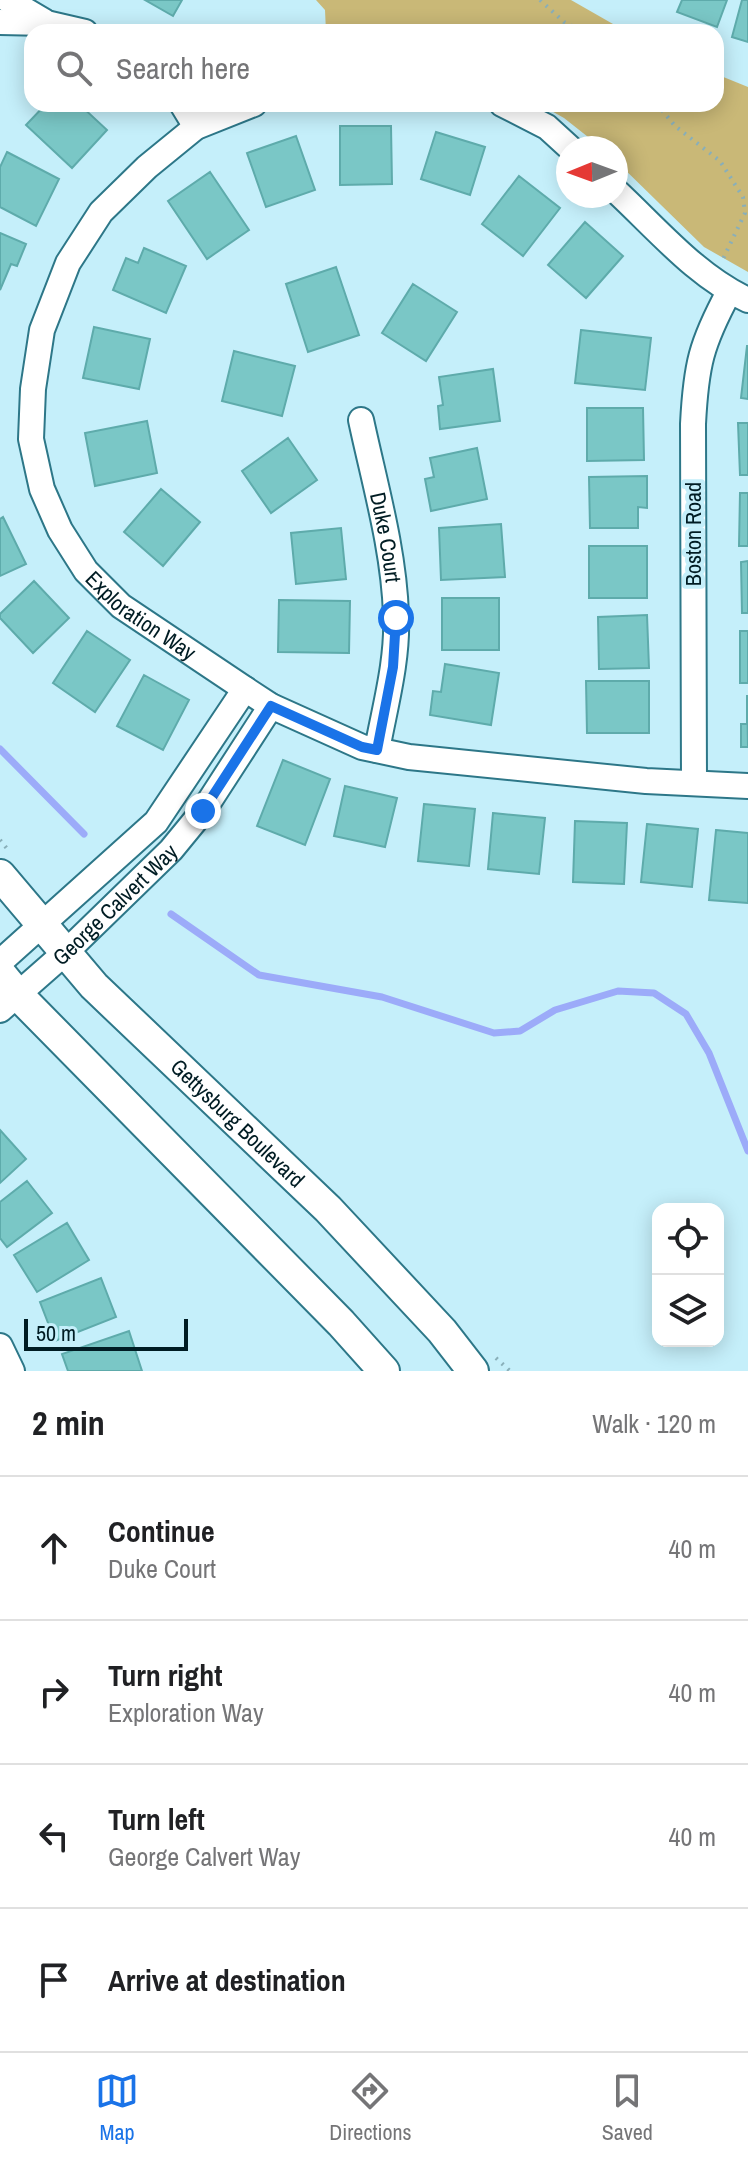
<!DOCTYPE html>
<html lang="en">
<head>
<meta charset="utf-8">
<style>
  :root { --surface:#fff; --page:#f2f2f2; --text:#202124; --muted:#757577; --line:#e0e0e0; --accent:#1a73e8 }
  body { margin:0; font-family:"Archivo Narrow",sans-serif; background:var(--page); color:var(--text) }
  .controls { position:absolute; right:24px; bottom:24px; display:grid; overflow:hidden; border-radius:16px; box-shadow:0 4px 20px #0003 }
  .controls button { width:72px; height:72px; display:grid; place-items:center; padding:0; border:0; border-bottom:2px solid var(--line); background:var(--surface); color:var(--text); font:40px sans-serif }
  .compass { position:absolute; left:556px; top:136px; width:72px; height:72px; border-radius:50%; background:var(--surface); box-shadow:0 4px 20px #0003; rotate:269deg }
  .scale { position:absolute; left:24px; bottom:20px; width:164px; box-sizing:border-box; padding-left:8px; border:4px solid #001c23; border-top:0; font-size:22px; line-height:28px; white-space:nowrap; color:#001c23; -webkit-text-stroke:6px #c5effa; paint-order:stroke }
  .stop { position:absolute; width:24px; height:24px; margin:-18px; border:6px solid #1a73e8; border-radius:50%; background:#fff }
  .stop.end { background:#1a73e8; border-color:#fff; box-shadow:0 2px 8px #0008 }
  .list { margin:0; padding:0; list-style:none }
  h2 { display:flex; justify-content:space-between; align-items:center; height:104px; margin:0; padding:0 32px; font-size:34px }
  h2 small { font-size:26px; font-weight:400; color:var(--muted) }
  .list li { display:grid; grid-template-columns:52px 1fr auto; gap:24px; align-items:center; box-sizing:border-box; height:144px; padding:0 32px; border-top:2px solid var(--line) }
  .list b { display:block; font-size:30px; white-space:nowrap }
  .list p { margin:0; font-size:26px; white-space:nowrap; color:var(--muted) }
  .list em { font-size:26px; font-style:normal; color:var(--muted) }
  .icon { flex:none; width:44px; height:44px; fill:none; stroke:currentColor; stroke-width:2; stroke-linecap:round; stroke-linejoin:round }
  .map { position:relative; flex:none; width:748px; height:1371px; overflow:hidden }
  .search { position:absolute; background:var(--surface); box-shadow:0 4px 20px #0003; left:24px; right:24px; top:24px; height:88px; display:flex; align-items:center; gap:20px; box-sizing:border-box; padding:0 28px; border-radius:24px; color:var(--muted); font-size:30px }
  .sheet { height:680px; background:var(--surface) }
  nav { display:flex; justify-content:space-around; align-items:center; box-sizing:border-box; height:112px; border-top:2px solid var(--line); background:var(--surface); font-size:22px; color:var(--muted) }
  nav a { display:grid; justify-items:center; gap:4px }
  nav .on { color:var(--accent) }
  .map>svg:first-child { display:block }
</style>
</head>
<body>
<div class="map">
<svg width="748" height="1371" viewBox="0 0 748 1371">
  <rect width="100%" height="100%" fill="#c5effa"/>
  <!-- green -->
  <path fill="#c9b877" d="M 316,0 L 571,0 L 627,32 L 326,32 L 325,10 Z
    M 716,74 L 748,87 L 748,272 L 704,247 L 616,161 L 616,148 L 602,148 L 564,118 L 539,104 L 716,104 Z"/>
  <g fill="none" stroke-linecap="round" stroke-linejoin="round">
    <!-- stream -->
    <path stroke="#9cabf9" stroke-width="7" d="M 0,749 L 84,834
      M 171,914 L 259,975 L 382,997 L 494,1033 L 520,1031 L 555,1010 L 618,991 L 654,993 L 686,1014 L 709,1053 L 748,1151"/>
  </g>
  <!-- building -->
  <path fill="#7ac7c6" stroke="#5eabab" stroke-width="2" d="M 145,0 L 182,0 L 173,16 Z
    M 682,0 L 727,0 L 717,27 L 677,12 Z
    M 742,0 L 748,0 L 748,42 L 732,37 Z
    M 46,104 L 79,104 L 107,130 L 72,168 L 26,125 Z
    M 340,126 L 391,126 L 392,184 L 340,185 Z
    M 436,132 L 485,147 L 470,195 L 421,179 Z
    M 296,136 L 315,190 L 266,207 L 247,153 Z
    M 7,152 L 59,179 L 36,226 L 0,207 L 0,167 Z
    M 210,172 L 249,230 L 207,259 L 168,201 Z
    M 519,176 L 560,208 L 523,256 L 482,224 Z
    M 585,222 L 623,256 L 586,298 L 548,265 Z
    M 0,233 L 26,244 L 17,266 L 11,264 L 0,290 Z
    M 144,248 L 186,266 L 166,313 L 113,290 L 126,258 L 138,263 Z
    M 336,267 L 359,335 L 308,352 L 286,284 Z
    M 413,284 L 457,312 L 426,361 L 382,333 Z
    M 94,327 L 150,339 L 139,389 L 83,378 Z
    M 581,330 L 651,338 L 645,390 L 575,383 Z
    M 747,346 L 748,346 L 748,399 L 741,398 Z
    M 234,351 L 295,366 L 282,416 L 222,401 Z
    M 493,369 L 500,421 L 440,429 L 438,406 L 443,405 L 439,377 Z
    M 587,408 L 643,408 L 644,460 L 587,461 Z
    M 147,421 L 157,473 L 95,486 L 85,433 Z
    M 738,423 L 748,423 L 748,475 L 740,475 Z
    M 288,438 L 317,480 L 271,513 L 242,471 Z
    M 477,448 L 487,499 L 431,511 L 425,479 L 434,477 L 430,458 Z
    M 647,476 L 647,508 L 638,507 L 638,528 L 590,528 L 589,477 Z
    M 161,489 L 200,522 L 163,566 L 124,532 Z
    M 740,493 L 748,493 L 748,546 L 739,546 Z
    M 3,517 L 26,564 L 0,576 L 0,519 Z
    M 501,524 L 505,577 L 441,580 L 439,528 Z
    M 341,528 L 346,579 L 296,584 L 291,533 Z
    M 589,546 L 647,546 L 647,598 L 589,598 Z
    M 748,561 L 748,613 L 742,613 L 741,562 Z
    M 34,581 L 69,618 L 33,653 L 0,618 L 0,614 Z
    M 442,598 L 499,598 L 499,650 L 442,650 Z
    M 279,600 L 350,601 L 349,653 L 278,652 Z
    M 647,615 L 649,668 L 599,669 L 598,617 Z
    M 87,631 L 130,660 L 95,712 L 53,683 Z
    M 740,631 L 748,631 L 748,683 L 740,683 Z
    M 445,664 L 499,673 L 491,725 L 430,715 L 433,691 L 441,692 Z
    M 144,675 L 189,700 L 163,750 L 117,726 Z
    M 586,681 L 649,681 L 649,733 L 587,733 Z
    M 747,695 L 748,747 L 741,747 L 741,724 L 747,724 Z
    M 283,760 L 330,779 L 305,845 L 257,826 Z
    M 345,786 L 397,798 L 385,847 L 334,836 Z
    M 424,804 L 475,809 L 469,866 L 418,861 Z
    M 493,813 L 545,818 L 539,874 L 488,869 Z
    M 575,821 L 627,823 L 624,884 L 573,882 Z
    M 647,824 L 698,829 L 692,887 L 641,882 Z
    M 716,830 L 748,833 L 748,903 L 709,900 Z
    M 0,1130 L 26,1159 L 0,1183 Z
    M 27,1181 L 52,1213 L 7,1247 L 0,1238 L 0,1202 Z
    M 67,1223 L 89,1260 L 37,1292 L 14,1255 Z
    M 101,1278 L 116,1317 L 55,1341 L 40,1302 Z
    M 129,1331 L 142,1371 L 68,1371 L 62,1354 Z"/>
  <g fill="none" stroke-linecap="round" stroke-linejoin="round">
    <!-- minor casing -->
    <g stroke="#2d7788" stroke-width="28">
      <g id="minor">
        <path d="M 8,0 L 44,21"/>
        <path d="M 0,22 L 46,23 L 85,32"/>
        <path d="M 182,104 L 196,127"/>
        <path id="s1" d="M 254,104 L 196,127 L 147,167 L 101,212 L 68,263 L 42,330 L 33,389 L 31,439 L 42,489 L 60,530 L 86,571 L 121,606 L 245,689 L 271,706 L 362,747 L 409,757 L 646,781 L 748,786"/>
        <path d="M 502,104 L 547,127 L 570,148"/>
        <path d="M 616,191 C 657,229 697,277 748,300"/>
        <path id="s2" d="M 361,420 C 375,485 394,550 396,615 C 398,661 385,706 377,750"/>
        <path d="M 694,783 L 693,424 C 696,365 701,344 729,292"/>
        <path d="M 0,962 L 156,822 L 245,689"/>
        <path id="s3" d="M 0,1010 L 66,952 L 171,850 L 203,811 L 271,706"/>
        <path d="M 0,1346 L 12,1371"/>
      </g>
    </g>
    <!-- tertiary casing -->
    <g stroke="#2d7788" stroke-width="34">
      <g id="tertiary">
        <path id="s4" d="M 0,875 L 94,986 L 328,1209 L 442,1331 L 473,1371"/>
        <path d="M 0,973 L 18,995 L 341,1323 L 384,1371"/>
      </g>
    </g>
    <!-- path -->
    <path stroke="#89afb9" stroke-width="4" stroke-dasharray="2 6" stroke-linecap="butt" d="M 540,0 L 564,22 L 584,32
      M 657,104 L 675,126 L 720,161 L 743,197 L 745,213 L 723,259
      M 0,840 L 9,851
      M 496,1358 L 510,1371"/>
    <!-- minor -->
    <use href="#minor" stroke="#fff" stroke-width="24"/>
    <!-- tertiary -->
    <use href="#tertiary" stroke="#fff" stroke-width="30"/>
  </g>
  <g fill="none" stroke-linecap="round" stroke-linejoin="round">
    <!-- route -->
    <path stroke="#1a73e8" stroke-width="10" d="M 203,811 L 271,706 L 362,747 L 377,750 L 393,667 L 396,618"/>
  </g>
  <g text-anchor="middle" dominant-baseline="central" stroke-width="8" stroke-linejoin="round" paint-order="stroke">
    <!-- street labels -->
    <g font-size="22" fill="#001c23" stroke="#c5effa">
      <text transform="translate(693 534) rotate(-90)">Boston Road</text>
      <text stroke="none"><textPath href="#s2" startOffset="120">Duke Court</textPath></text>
      <text stroke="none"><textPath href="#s1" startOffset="648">Exploration Way</textPath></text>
      <text stroke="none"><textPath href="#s3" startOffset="156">George Calvert Way</textPath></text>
      <text stroke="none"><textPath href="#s4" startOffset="344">Gettysburg Boulevard</textPath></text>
    </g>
  </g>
</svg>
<div class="controls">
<button><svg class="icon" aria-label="locate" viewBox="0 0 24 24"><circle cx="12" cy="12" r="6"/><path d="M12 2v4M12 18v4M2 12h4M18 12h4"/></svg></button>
<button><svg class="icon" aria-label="layers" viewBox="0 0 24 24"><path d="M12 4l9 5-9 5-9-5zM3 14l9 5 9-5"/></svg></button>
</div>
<svg class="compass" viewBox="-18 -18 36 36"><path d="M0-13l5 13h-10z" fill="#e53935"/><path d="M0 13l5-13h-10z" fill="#757577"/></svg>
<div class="scale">50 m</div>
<div class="stop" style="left:396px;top:618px"></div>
<div class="stop end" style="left:203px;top:811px"></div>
<div class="search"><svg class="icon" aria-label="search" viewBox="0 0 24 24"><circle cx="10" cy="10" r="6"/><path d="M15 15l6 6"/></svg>Search here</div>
</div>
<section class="sheet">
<h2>2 min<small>Walk · 120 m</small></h2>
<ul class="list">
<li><svg class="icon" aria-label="ahead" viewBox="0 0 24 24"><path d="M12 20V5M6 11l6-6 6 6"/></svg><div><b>Continue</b><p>Duke Court</p></div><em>40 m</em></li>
<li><svg class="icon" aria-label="right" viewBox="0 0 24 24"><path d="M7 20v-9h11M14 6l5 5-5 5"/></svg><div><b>Turn right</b><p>Exploration Way</p></div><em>40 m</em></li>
<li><svg class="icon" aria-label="left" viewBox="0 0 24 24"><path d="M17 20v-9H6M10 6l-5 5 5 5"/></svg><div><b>Turn left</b><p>George Calvert Way</p></div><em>40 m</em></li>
<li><svg class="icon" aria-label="arrive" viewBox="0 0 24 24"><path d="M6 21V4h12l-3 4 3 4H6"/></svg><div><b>Arrive at destination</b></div></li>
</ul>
</section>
<nav>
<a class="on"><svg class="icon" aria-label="map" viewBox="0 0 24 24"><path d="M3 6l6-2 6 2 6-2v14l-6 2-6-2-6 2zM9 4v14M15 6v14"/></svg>Map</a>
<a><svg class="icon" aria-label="directions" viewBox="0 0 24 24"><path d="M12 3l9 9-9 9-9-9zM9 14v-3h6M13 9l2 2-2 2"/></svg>Directions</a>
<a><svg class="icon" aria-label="saved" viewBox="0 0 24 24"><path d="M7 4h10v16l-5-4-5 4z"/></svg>Saved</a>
</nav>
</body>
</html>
